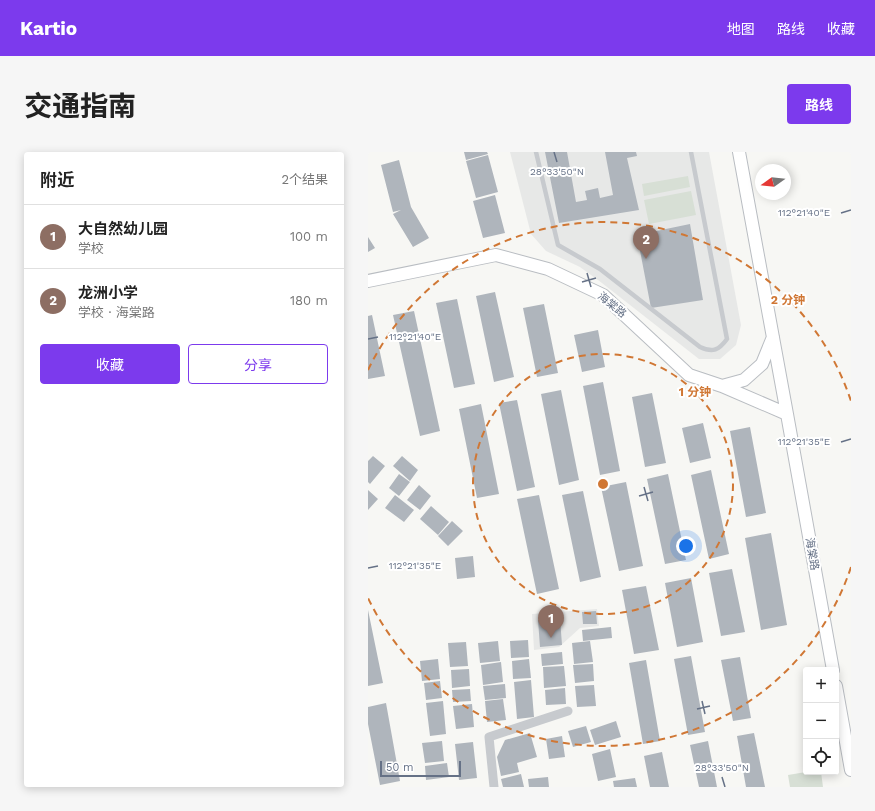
<!DOCTYPE html>
<html lang="zh">
<head>
<meta charset="utf-8">
<style>
  :root { --surface:#fff; --page:#f6f6f6; --text:#222; --muted:#767676; --line:#e0e0e0; --accent:#7c3aed }
  body { margin:0; font-family:"Work Sans","Noto Sans SC",sans-serif; background:var(--page); color:var(--text) }
  .controls { position:absolute; right:12px; bottom:12px; display:grid; overflow:hidden; border-radius:4px; box-shadow:0 2px 10px #0003 }
  .controls button { width:36px; height:36px; display:grid; place-items:center; padding:0; border:0; border-bottom:1px solid var(--line); background:var(--surface); color:var(--text); font:20px sans-serif }
  .compass { position:absolute; left:387px; top:12px; width:36px; height:36px; border-radius:50%; background:var(--surface); box-shadow:0 2px 10px #0003; rotate:255deg }
  .scale { position:absolute; left:12px; bottom:10px; width:81px; box-sizing:border-box; padding-left:4px; border:2px solid #657186; border-top:0; font-size:11px; line-height:14px; white-space:nowrap; color:#657186; -webkit-text-stroke:3px #fff; paint-order:stroke }
  .you { position:absolute; left:318px; top:394px; width:14px; height:14px; margin:-10px; border:3px solid #fff; border-radius:50%; background:#1a73e8; box-shadow:0 0 0 6px #1a73e833 }
  .badge { display:grid; place-items:center; width:26px; height:26px; border-radius:50%; background:var(--accent); color:#fff; font-size:13px; font-weight:700 }
  .pin { position:absolute; translate:-50% -33px; filter:drop-shadow(0 1px 2px #0008) }
  .pin::after { content:''; position:absolute; top:21px; width:14px; height:12px; background:inherit; clip-path:polygon(0 0,100% 0,50% 100%) }
  .list { margin:0; padding:0; list-style:none }
  h2 { display:flex; justify-content:space-between; align-items:center; height:52px; margin:0; padding:0 16px; font-size:17px }
  h2 small { font-size:13px; font-weight:400; color:var(--muted) }
  .list li { display:grid; grid-template-columns:26px 1fr auto; gap:12px; align-items:center; box-sizing:border-box; height:64px; padding:0 16px; border-top:1px solid var(--line) }
  .list b { display:block; font-size:15px; white-space:nowrap }
  .list p { margin:0; font-size:13px; white-space:nowrap; color:var(--muted) }
  .list em { font-size:13px; font-style:normal; color:var(--muted) }
  .actions { display:flex; gap:8px; padding:12px 16px }
  .actions a { flex:1; padding:9px 0; border:1px solid var(--accent); border-radius:4px; text-align:center; font-size:14px; color:var(--accent) }
  .actions .main { background:var(--accent); color:#fff }
  .icon { flex:none; width:22px; height:22px; fill:none; stroke:currentColor; stroke-width:2; stroke-linecap:round; stroke-linejoin:round }
  .map { position:relative; flex:none; width:483px; height:635px; overflow:hidden; border-radius:4px }
  header { display:flex; align-items:center; gap:24px; box-sizing:border-box; height:56px; padding:0 20px; background:var(--accent); color:#fff }
  header strong { font-size:19px }
  nav { display:flex; gap:22px; margin-inline-start:auto; font-size:14px }
  .intro { display:flex; align-items:center; justify-content:space-between; box-sizing:border-box; height:96px; padding:0 24px }
  h1 { margin:0; font-size:28px }
  .button { padding:10px 18px; border-radius:4px; background:var(--accent); color:#fff; font-size:14px; font-weight:700 }
  main { display:flex; gap:24px; padding:0 24px }
  aside { flex:1; background:var(--surface); border-radius:4px; box-shadow:0 2px 10px #0003 }
  .map>svg:first-child { display:block }
</style>
</head>
<body>
<header>
<strong>Kartio</strong>
<nav><a>地图</a><a>路线</a><a>收藏</a></nav>
</header>
<div class="intro"><h1>交通指南</h1><a class="button">路线</a></div>
<main>
<aside>
<h2>附近<small>2个结果</small></h2>
<ul class="list">
<li><span class="badge" style="background:#8d6e63">1</span><div><b>大自然幼儿园</b><p>学校</p></div><em>100 m</em></li>
<li><span class="badge" style="background:#8d6e63">2</span><div><b>龙洲小学</b><p>学校 · 海棠路</p></div><em>180 m</em></li>
</ul>
<div class="actions"><a class="main">收藏</a><a>分享</a></div>
</aside>
<div class="map">
<svg width="483" height="635" viewBox="0 0 483 635">
  <rect width="100%" height="100%" fill="#f7f7f4"/>
  <!-- built -->
  <path fill="#e7e8e7" d="M 142,0 L 341,0 L 373,173 L 368,193 L 352,207 L 331,207 L 234,131 L 212,115 L 178,99 L 163,82 Z
    M 229,457 L 231,474 L 212,476 L 191,495 L 166,498 L 164,462 Z"/>
  <!-- green -->
  <path fill="#d7dfd5" d="M 320,24 L 322,35 L 276,44 L 274,32 Z
    M 323,39 L 328,63 L 281,72 L 276,48 Z
    M 438,620 L 453,620 L 455,635 L 422,635 L 420,623 Z"/>
  <!-- building -->
  <path fill="#afb5bc" d="M 96,0 L 119,0 L 120,2 L 98,8 Z
    M 177,0 L 199,0 L 208,50 L 219,48 L 217,39 L 230,36 L 232,46 L 245,43 L 237,0 L 268,0 L 269,4 L 259,6 L 271,58 L 191,71 Z
    M 120,3 L 130,40 L 108,46 L 98,9 Z
    M 31,8 L 43,55 L 61,86 L 45,95 L 25,62 L 33,58 L 25,60 L 13,13 Z
    M 127,43 L 137,81 L 115,86 L 105,49 Z
    M 322,72 L 335,148 L 283,156 L 269,83 Z
    M 0,85 L 7,96 L 0,100 Z
    M 127,140 L 146,225 L 126,230 L 108,144 Z
    M 89,147 L 107,232 L 86,236 L 68,151 Z
    M 176,152 L 190,221 L 169,225 L 155,156 Z
    M 46,159 L 72,279 L 52,284 L 25,163 Z
    M 4,163 L 17,224 L 0,227 L 0,164 Z
    M 230,178 L 237,215 L 214,220 L 206,183 Z
    M 235,230 L 252,319 L 232,323 L 215,234 Z
    M 193,238 L 211,328 L 191,333 L 173,242 Z
    M 284,241 L 298,311 L 277,315 L 264,245 Z
    M 149,248 L 167,335 L 149,339 L 131,251 Z
    M 113,252 L 131,342 L 109,346 L 91,257 Z
    M 335,271 L 343,306 L 322,311 L 314,276 Z
    M 382,275 L 398,361 L 378,365 L 362,279 Z
    M 5,304 L 17,314 L 2,332 L 0,330 L 0,309 Z
    M 34,304 L 50,318 L 42,329 L 25,314 Z
    M 343,318 L 361,402 L 341,407 L 323,323 Z
    M 31,322 L 42,330 L 31,344 L 21,336 Z
    M 300,322 L 318,408 L 297,412 L 279,327 Z
    M 258,330 L 275,414 L 251,419 L 233,335 Z
    M 51,333 L 63,344 L 52,358 L 39,348 Z
    M 0,338 L 10,347 L 0,358 Z
    M 215,339 L 233,425 L 212,430 L 194,343 Z
    M 27,343 L 46,358 L 36,370 L 17,356 Z
    M 171,343 L 191,437 L 169,442 L 149,347 Z
    M 63,354 L 81,370 L 70,383 L 52,367 Z
    M 84,369 L 95,379 L 80,394 L 70,384 Z
    M 403,381 L 419,473 L 393,478 L 377,386 Z
    M 105,404 L 107,425 L 89,427 L 87,406 Z
    M 364,417 L 377,480 L 353,484 L 341,421 Z
    M 323,426 L 335,490 L 309,495 L 297,431 Z
    M 278,434 L 291,498 L 266,502 L 254,438 Z
    M 0,458 L 15,531 L 0,534 Z
    M 228,459 L 229,472 L 215,472 L 214,460 Z
    M 192,466 L 194,493 L 172,495 L 170,468 Z
    M 243,475 L 244,486 L 215,489 L 214,478 Z
    M 160,488 L 161,505 L 143,506 L 142,489 Z
    M 130,489 L 132,509 L 112,511 L 110,491 Z
    M 222,489 L 225,510 L 206,512 L 204,491 Z
    M 98,490 L 100,514 L 82,515 L 80,491 Z
    M 194,500 L 195,512 L 174,514 L 173,502 Z
    M 323,504 L 337,580 L 320,583 L 306,507 Z
    M 372,505 L 383,566 L 365,569 L 353,508 Z
    M 70,507 L 72,527 L 54,529 L 52,509 Z
    M 161,507 L 163,526 L 145,527 L 144,509 Z
    M 278,508 L 292,589 L 275,592 L 261,511 Z
    M 133,510 L 135,530 L 115,533 L 113,513 Z
    M 225,512 L 226,529 L 207,531 L 205,513 Z
    M 196,514 L 198,534 L 176,536 L 175,515 Z
    M 101,517 L 102,534 L 84,536 L 83,518 Z
    M 163,528 L 166,565 L 149,567 L 146,530 Z
    M 72,529 L 74,546 L 58,548 L 56,531 Z
    M 137,532 L 138,546 L 117,548 L 115,534 Z
    M 226,533 L 228,554 L 209,555 L 207,534 Z
    M 197,536 L 198,552 L 178,553 L 177,538 Z
    M 102,537 L 103,549 L 85,550 L 84,538 Z
    M 135,547 L 138,568 L 119,570 L 117,549 Z
    M 75,549 L 78,582 L 62,584 L 58,551 Z
    M 18,551 L 32,629 L 12,633 L 0,572 L 0,555 Z
    M 104,552 L 106,575 L 88,577 L 85,554 Z
    M 248,569 L 253,585 L 227,593 L 222,578 Z
    M 218,574 L 223,590 L 205,595 L 200,579 Z
    M 162,581 L 169,605 L 149,611 L 151,620 L 133,624 L 129,605 L 137,588 Z
    M 386,581 L 397,635 L 378,635 L 369,584 Z
    M 194,584 L 197,605 L 181,607 L 178,587 Z
    M 74,589 L 76,609 L 57,611 L 54,591 Z
    M 340,589 L 349,635 L 331,635 L 322,593 Z
    M 105,590 L 109,626 L 91,628 L 87,592 Z
    M 242,597 L 248,625 L 230,629 L 224,602 Z
    M 294,600 L 301,635 L 282,635 L 276,604 Z
    M 79,611 L 81,625 L 58,628 L 57,614 Z
    M 153,622 L 156,635 L 135,635 L 133,627 Z
    M 180,625 L 181,635 L 161,635 L 160,627 Z
    M 267,626 L 269,635 L 246,635 L 245,629 Z"/>
  <g fill="none" stroke-linecap="round" stroke-linejoin="round">
    <!-- secondary casing -->
    <g stroke="#b9bdc2" stroke-width="14">
      <path id="secondary" d="M 371,0 L 419,262
        M 0,129 L 128,103 L 180,117 L 235,143 L 321,223 L 354,234 L 419,262 L 465,518
        M 354,234 L 376,228 L 394,212 L 405,185
        M 468,534 L 483,618"/>
    </g>
    <!-- lane -->
    <path stroke="#c7cace" stroke-width="4.5" d="M 168,0 L 190,93 L 232,117 L 332,195 C 345,201 351,198 359,187 L 323,0"/>
    <!-- street -->
    <path stroke="#c7cace" stroke-width="9" d="M 126,635 L 121,585 L 200,559"/>
    <!-- secondary -->
    <use href="#secondary" stroke="#fff" stroke-width="12"/>
  </g>
  <!-- ticks -->
  <path fill="none" stroke="#657186" stroke-width="1.5" d="M 186,0 L 189,10M 473,61 L 483,58M 219,121 L 223,135M 214,130 L 228,126M 0,187 L 10,185M 473,290 L 483,287M 276,335 L 280,349M 271,344 L 285,340M 0,416 L 10,414M 334,549 L 337,562M 329,557 L 342,554M 354,625 L 357,635"/>
  <!-- distance rings -->
  <g fill="none" stroke="#d07734" stroke-width="2" stroke-dasharray="7 5">
    <circle cx="235" cy="332" r="130"/>
    <path d="M483 415A261 261 0 0 1 0 446M0 218A261 261 0 0 1 483 249"/>
  </g>
  <g text-anchor="middle" dominant-baseline="central" stroke-width="4" stroke-linejoin="round" paint-order="stroke">
    <!-- street labels -->
    <g font-size="11" fill="#657186" stroke="#fff">
      <text transform="translate(244 153) rotate(39)">海棠路</text>
      <text transform="translate(444 402) rotate(80)">海棠路</text>
    </g>
  </g>
  <g font-size="10" text-anchor="middle" fill="#657186" stroke="#fff" stroke-width="4" stroke-linejoin="round" paint-order="stroke">
    <text x="189" y="23">28°33'50"N</text>
    <text x="436" y="64">112°21'40"E</text>
    <text x="47" y="188">112°21'40"E</text>
    <text x="436" y="293">112°21'35"E</text>
    <text x="47" y="417">112°21'35"E</text>
    <text x="354" y="619">28°33'50"N</text>
  </g>
  <circle cx="235" cy="332" r="6" fill="#d07734" stroke="#fff" stroke-width="2"/>
  <g font-size="12" text-anchor="middle" font-weight="bold" fill="#d07734" stroke="#fff" stroke-width="4" stroke-linejoin="round" paint-order="stroke">
    <text x="420" y="152">2 分钟</text>
    <text x="327" y="244">1 分钟</text>
  </g>
</svg>
<div class="controls">
<button>+</button>
<button>−</button>
<button><svg class="icon" aria-label="locate" viewBox="0 0 24 24"><circle cx="12" cy="12" r="6"/><path d="M12 2v4M12 18v4M2 12h4M18 12h4"/></svg></button>
</div>
<svg class="compass" viewBox="-18 -18 36 36"><path d="M0-13l5 13h-10z" fill="#e53935"/><path d="M0 13l5-13h-10z" fill="#767676"/></svg>
<div class="scale">50 m</div>
<div class="you"></div>
<div class="pin badge" style="left:183px;top:486px;background:#8d6e63">1</div>
<div class="pin badge" style="left:278px;top:107px;background:#8d6e63">2</div>
</div>
</main>
</body>
</html>
